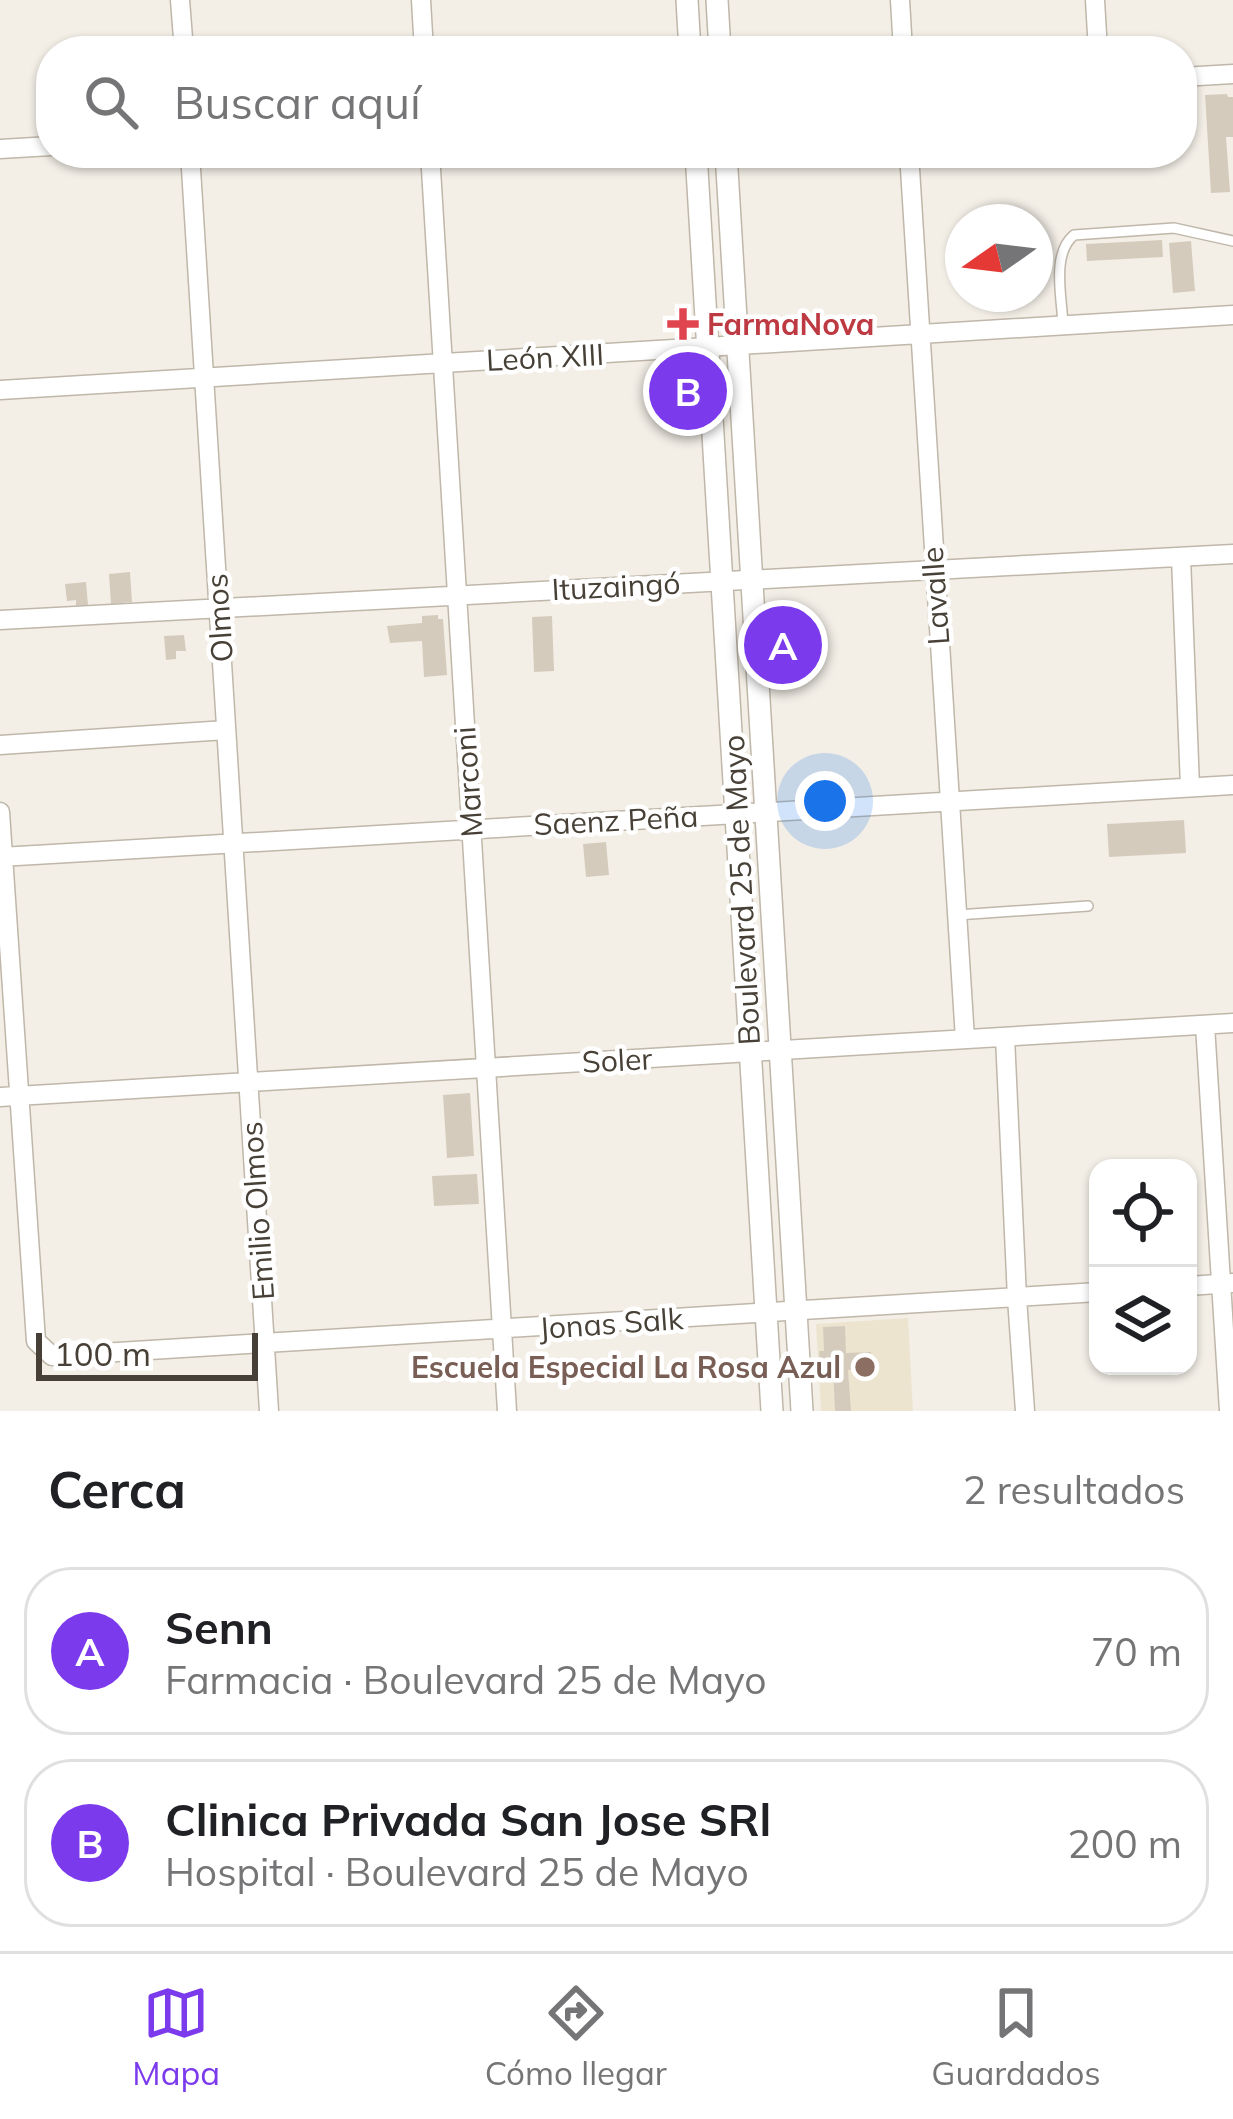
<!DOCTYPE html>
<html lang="es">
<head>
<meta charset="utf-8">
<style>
  :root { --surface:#fff; --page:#f6f6f6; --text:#202124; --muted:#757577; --line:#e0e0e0; --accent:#7c3aed }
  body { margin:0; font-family:Mulish,sans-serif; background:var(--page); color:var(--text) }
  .controls { position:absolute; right:36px; bottom:36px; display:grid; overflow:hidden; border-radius:24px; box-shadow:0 3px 9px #0004 }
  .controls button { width:108px; height:108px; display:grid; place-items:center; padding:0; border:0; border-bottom:3px solid var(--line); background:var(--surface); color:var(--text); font:60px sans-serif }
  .compass { position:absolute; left:945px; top:204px; width:108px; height:108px; border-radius:50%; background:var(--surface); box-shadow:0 3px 9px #0004; rotate:256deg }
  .scale { position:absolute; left:36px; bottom:30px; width:222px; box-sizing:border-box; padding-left:12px; border:6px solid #474036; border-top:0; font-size:33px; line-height:42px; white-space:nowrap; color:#474036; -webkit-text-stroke:9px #fff; paint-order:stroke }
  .you { position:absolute; left:825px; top:801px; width:42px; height:42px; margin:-30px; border:9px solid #fff; border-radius:50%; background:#1a73e8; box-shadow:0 0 0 18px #1a73e833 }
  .badge { display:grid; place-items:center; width:78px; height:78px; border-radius:50%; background:var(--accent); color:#fff; font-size:39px; font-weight:700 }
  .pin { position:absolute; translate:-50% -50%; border:6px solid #fff; box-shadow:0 3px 12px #0006 }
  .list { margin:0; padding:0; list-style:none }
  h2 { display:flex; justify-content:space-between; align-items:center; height:156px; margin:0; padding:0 48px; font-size:51px }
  h2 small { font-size:39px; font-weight:400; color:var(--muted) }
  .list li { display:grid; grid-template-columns:78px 1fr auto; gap:36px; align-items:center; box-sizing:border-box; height:168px; margin:0 24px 24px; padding:0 24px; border:3px solid var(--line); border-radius:48px }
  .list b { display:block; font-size:45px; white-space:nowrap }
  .list p { margin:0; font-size:39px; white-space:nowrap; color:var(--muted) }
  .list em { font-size:39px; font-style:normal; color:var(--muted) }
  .icon { flex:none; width:66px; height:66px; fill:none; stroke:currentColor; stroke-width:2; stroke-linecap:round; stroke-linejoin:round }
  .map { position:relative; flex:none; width:1233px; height:1411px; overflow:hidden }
  .search { position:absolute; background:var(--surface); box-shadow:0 3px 9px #0004; left:36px; right:36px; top:36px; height:132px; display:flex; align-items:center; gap:30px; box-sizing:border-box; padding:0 42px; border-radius:48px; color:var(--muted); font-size:45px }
  .sheet { height:540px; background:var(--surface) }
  nav { display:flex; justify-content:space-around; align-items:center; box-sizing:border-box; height:168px; border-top:3px solid var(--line); background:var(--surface); font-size:33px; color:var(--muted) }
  nav a { display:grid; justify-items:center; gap:6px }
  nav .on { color:var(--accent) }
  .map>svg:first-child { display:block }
</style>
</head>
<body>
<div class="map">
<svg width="1233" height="1411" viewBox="0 0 1233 1411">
  <rect width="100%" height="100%" fill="#f3efe7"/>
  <!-- education -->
  <path fill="#ede4d0" d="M 908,1318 L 913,1411 L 821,1411 L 816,1324 Z"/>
  <!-- building -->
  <path fill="#d5cbbc" d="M 1227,94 L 1228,97 L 1233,97 L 1233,137 L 1226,137 L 1230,192 L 1211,193 L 1205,95 Z
    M 1162,240 L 1163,257 L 1087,261 L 1086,244 Z
    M 1191,241 L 1195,291 L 1173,293 L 1169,243 Z
    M 130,572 L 132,602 L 111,604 L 109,574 Z
    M 86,582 L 88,605 L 76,606 L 76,600 L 67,601 L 65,584 Z
    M 438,615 L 438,619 L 443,619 L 447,675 L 424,677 L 422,641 L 390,643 L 387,626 L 422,623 L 422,616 Z
    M 552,616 L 554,671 L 534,672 L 532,617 Z
    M 184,635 L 186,651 L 176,651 L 176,659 L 166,660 L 164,636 Z
    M 1184,820 L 1186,853 L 1109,857 L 1107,824 Z
    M 606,842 L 609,875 L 586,877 L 583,844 Z
    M 470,1093 L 474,1156 L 447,1158 L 443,1095 Z
    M 477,1174 L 479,1204 L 434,1206 L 432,1176 Z
    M 845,1326 L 846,1353 L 871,1352 L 872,1369 L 848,1370 L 851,1411 L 835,1411 L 833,1368 L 820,1369 L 819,1351 L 824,1351 L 823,1327 Z"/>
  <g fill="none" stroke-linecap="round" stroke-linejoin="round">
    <!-- service casing -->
    <g stroke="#bfb7a9" stroke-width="12">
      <path id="service" d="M 1063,325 C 1062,297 1051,254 1074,235 L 1174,228 L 1233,241
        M 957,915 L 1088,906"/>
    </g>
    <!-- minor casing -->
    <g stroke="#bfb7a9" stroke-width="21">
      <path id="minor" d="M 180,0 L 184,51
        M 421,0 L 424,51
        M 900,0 L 903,51
        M 1095,0 L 1098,51
        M 1182,77 L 1233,74
        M 0,149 L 51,146
        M 190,153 L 269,1411
        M 430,153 L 507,1411
        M 909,153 L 965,1039
        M 0,390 L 1233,315
        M 1181,557 L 1190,787
        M 0,620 L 1233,554
        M 0,745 L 226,730
        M 0,812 L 36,1341 L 52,1356 L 1098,1292
        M 0,857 L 1233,785
        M 1205,1025 L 1229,1411
        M 1005,1037 L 1017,1298 L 1025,1411
        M 0,1097 L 1233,1023
        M 1188,1286 L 1233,1283"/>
    </g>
    <!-- tertiary casing -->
    <g stroke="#bfb7a9" stroke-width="24">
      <path id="tertiary" d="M 687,0 L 690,51
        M 717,0 L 720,51
        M 696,153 L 772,1411
        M 726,153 L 802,1411"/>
    </g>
    <!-- service -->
    <use href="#service" stroke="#fff" stroke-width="9"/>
    <!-- minor -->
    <use href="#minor" stroke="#fff" stroke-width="18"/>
    <!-- tertiary -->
    <use href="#tertiary" stroke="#fff" stroke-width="21"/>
  </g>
  <!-- markers -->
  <path fill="#e0444e" stroke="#fff" stroke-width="4.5" d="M677 306h12v12h12v12h-12v12h-12v-12h-12v-12h12z"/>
  <circle fill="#8d6e63" stroke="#fff" stroke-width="4.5" cx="865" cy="1367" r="12"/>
  <g text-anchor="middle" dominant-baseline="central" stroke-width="9" stroke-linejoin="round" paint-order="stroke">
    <!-- health labels -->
    <g font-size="30" font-weight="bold" fill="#be3a42" stroke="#fff" text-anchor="start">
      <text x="707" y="324">FarmaNova</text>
    </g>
    <!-- street labels -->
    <g font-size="30" fill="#474036" stroke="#fff">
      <text transform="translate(545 357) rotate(-3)">León XIII</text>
      <text transform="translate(616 586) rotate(-3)">Ituzaingó</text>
      <text transform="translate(935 596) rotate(-94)">Lavalle</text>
      <text transform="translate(219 618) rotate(-94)">Olmos</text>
      <text transform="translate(468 782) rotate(-94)">Marconi</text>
      <text transform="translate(616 820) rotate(-3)">Saenz Peña</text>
      <text transform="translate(741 890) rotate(-93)">Boulevard 25 de Mayo</text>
      <text transform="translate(617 1060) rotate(-3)">Soler</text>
      <text transform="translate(257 1211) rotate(-94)">Emilio Olmos</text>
      <text transform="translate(611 1323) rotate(-4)">Jonas Salk</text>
    </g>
    <!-- education labels -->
    <g font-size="30" font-weight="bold" fill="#785e54" stroke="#fff" text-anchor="end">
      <text x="841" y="1367">Escuela Especial La Rosa Azul</text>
    </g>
  </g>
</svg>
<div class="controls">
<button><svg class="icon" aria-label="locate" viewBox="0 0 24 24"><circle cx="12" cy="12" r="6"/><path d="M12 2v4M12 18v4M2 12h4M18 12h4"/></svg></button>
<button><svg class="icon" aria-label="layers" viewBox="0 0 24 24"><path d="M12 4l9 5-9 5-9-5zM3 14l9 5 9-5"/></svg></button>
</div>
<svg class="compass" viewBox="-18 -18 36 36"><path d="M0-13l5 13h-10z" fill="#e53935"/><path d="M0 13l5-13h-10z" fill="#757577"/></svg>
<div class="scale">100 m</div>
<div class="you"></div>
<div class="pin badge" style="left:783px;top:645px">A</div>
<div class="pin badge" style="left:688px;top:391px">B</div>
<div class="search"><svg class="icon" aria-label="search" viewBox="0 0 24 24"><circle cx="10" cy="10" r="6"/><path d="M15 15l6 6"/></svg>Buscar aquí</div>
</div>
<section class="sheet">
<h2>Cerca<small>2 resultados</small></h2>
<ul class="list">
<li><span class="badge">A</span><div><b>Senn</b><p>Farmacia · Boulevard 25 de Mayo</p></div><em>70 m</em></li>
<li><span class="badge">B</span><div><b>Clinica Privada San Jose SRl</b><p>Hospital · Boulevard 25 de Mayo</p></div><em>200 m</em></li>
</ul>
</section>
<nav>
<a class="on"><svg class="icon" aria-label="map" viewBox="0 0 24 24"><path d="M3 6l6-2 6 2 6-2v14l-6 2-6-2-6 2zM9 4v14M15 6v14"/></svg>Mapa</a>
<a><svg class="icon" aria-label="directions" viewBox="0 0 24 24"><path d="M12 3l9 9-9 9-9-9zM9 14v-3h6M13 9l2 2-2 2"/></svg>Cómo llegar</a>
<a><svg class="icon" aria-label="saved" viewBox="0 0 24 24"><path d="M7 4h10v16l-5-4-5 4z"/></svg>Guardados</a>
</nav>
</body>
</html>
